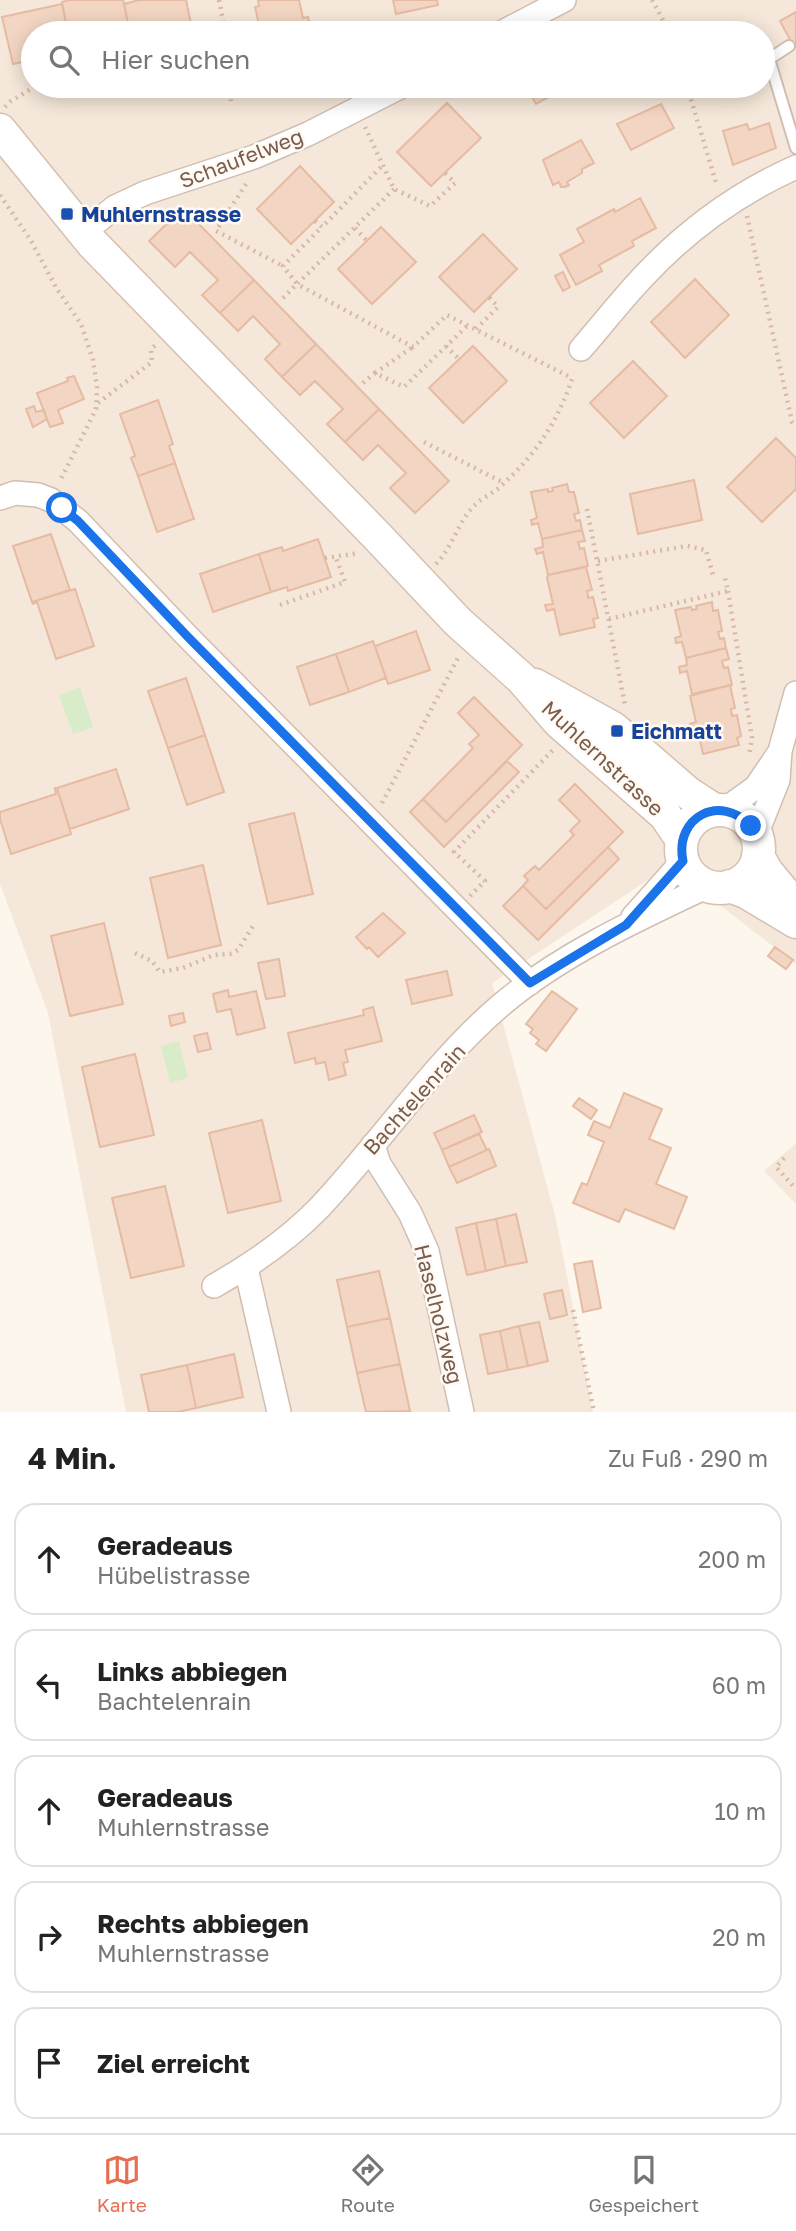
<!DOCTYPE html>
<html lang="de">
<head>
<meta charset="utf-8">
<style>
  :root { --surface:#fff; --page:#f6f6f6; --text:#222; --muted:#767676; --line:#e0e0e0; --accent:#e76f51 }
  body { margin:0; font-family:"Golos Text",sans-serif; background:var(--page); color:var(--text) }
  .stop { position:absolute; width:21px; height:21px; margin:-16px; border:5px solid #1a73e8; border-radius:50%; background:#fff }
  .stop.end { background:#1a73e8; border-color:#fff; box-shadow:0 2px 7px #0008 }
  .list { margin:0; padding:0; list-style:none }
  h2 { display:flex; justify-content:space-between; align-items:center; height:91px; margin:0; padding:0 28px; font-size:30px }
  h2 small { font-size:23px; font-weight:400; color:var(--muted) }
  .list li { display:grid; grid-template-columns:46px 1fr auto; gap:21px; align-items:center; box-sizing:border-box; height:112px; margin:0 14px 14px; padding:0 14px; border:2px solid var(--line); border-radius:21px }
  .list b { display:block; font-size:26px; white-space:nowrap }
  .list p { margin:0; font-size:23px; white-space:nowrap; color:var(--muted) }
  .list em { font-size:23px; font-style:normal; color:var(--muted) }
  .icon { flex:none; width:38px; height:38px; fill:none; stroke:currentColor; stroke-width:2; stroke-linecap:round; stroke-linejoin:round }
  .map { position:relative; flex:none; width:796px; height:1412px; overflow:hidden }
  .search { position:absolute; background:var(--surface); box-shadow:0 4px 18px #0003; left:21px; right:21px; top:21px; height:77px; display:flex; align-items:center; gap:18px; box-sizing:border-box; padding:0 24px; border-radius:38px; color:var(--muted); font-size:26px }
  .sheet { height:721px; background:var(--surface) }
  nav { display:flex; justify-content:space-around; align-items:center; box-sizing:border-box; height:98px; border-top:2px solid var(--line); background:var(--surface); font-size:19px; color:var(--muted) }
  nav a { display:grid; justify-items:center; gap:4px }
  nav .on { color:var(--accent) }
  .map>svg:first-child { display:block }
</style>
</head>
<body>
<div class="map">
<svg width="796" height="1412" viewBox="0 0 796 1412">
  <rect width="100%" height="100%" fill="#fdf6ec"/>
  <!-- residential -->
  <path fill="#f5e8da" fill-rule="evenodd" d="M 0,0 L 796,0 L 796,964 L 669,866 L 492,983 L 556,1219 L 593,1412 L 126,1412 L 48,1013 L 0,884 ZM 33,33 L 763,33 L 763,86 L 33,86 Z
    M 796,1143 L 796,1204 L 764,1171 Z"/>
  <!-- green -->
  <path fill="#d8ecc9" d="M 80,687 L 93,727 L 73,734 L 59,695 Z
    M 179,1041 L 188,1078 L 170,1083 L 161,1046 Z"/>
  <!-- building -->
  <path fill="#f3d5c3" stroke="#e6bba3" stroke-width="2" d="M 69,0 L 123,0 L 129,28 L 104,33 L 68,33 L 62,2 Z
    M 139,0 L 186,0 L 193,33 L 130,33 L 124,4 Z
    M 258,0 L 299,0 L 303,18 L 308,17 L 309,22 L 264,32 L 264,28 L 260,29 L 255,7 L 259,6 Z
    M 393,0 L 437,0 L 438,5 L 396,14 Z
    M 62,4 L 68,33 L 33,33 L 33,60 L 13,64 L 2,17 Z
    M 796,12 L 796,47 L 794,47 L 780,21 Z
    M 309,22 L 311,33 L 265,33 L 264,32 Z
    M 276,86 L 312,86 L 278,93 Z
    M 526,86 L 561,86 L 563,89 L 536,104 Z
    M 447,103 L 481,138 L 431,186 L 397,152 Z
    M 661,104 L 674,128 L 631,150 L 617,124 Z
    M 769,123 L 776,148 L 733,165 L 723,131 L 747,124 L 749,130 Z
    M 581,140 L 594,163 L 582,169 L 582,173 L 567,182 L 569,185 L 565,187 L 561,187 L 559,182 L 553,185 L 543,160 Z
    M 300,166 L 334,202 L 291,244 L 257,209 Z
    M 640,198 L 656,228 L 632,241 L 634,246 L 599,265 L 602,271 L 576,285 L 560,255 L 584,242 L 577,229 L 614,209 L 615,212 Z
    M 183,208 L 254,280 L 220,313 L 202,295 L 218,280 L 190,252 L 175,267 L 149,241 Z
    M 381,227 L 416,262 L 372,304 L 338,269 Z
    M 483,234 L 517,269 L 474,312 L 439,277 Z
    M 563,272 L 570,287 L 563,291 L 555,276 Z
    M 695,279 L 729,315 L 685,358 L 651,322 Z
    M 254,280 L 316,344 L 282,377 L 265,359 L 280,344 L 253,316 L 238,331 L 220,313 Z
    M 316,344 L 379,409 L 345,442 L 327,424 L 343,409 L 315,381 L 300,395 L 282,377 Z
    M 473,346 L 507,381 L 463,423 L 429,388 Z
    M 633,361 L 667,396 L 624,438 L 590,403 Z
    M 74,376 L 84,399 L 58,410 L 63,423 L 50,427 L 37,393 L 68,381 L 67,378 Z
    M 158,400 L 173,444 L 169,446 L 175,463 L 138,476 L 131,458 L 135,456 L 120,414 Z
    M 34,406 L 36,412 L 44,410 L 47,419 L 33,427 L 26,409 Z
    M 379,409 L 449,481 L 415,513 L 390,488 L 406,473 L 378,445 L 363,460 L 345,442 Z
    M 776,438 L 796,458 L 796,489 L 762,522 L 727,487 Z
    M 175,463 L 194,519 L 157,532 L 138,476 Z
    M 694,480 L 702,520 L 638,534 L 630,494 Z
    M 567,484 L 569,492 L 574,492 L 579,513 L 574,514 L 576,521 L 580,520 L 582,530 L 542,539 L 538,523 L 532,525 L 531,520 L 537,518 L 531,492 L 548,489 L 548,492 L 553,491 L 552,488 Z
    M 582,530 L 585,541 L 578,542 L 580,549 L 584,548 L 588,566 L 548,575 L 543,552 L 537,554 L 535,549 L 543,547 L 542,539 Z
    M 51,534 L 70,590 L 32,602 L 13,546 Z
    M 318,539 L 331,577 L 288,591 L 287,587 L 271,592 L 259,554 L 282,547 L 283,551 Z
    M 259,554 L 271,592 L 213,612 L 200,574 Z
    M 586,567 L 592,590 L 587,591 L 588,595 L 588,598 L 593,597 L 598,618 L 593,619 L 595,627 L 560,635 L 554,609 L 547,611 L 545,605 L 553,604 L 547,578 L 548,575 Z
    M 75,589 L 94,646 L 56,659 L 37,602 L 33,604 L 32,602 Z
    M 712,602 L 713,611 L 718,610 L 722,631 L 718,632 L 720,639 L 724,638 L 726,648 L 686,658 L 682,642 L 676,643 L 675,638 L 681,636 L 675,610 L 691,607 L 692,610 L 697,609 L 696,606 Z
    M 416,631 L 430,670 L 388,684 L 375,646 Z
    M 373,641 L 386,678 L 349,692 L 336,654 Z
    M 726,648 L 729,659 L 722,661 L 724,668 L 728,667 L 732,685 L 692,694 L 687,671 L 680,673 L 679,667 L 687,665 L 686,658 Z
    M 336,654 L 349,692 L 310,705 L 297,667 Z
    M 186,678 L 205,735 L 168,748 L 148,691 Z
    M 730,685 L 735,708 L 731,709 L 732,716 L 737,715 L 741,736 L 737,738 L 739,745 L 703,754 L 697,727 L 691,729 L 690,724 L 696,722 L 690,696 Z
    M 474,697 L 522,745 L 446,822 L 423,799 L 473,748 L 469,744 L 479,735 L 458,713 Z
    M 205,735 L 224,792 L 187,805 L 168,748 Z
    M 507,761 L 519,772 L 444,847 L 410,812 L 423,799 L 446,822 Z
    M 116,769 L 129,809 L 70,829 L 57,788 Z
    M 575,784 L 623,832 L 546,909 L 523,886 L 528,880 L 524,876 L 535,866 L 539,870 L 574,835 L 570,831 L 580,821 L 559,800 Z
    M 55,788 L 57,788 L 71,834 L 11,854 L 0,819 L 0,812 L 56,794 Z
    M 294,813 L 313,894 L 268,904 L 249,824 Z
    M 608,847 L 619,859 L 538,940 L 503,906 L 523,886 L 546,909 Z
    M 203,865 L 221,945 L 168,958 L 150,878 Z
    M 383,913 L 405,933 L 378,957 L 369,947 L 367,949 L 356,937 Z
    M 104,923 L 123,1004 L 70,1016 L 51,936 Z
    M 775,947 L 793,960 L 786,969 L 768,956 Z
    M 279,959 L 285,996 L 266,999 L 258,963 Z
    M 447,971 L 452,995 L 412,1004 L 406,980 Z
    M 228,990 L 229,997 L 256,991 L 265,1028 L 237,1035 L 231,1009 L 217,1012 L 213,994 Z
    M 552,991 L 577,1009 L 546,1051 L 536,1044 L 539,1040 L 530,1033 L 533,1029 L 526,1024 Z
    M 373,1007 L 382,1041 L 345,1050 L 348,1062 L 343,1063 L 346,1075 L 329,1080 L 325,1062 L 316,1064 L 315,1058 L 295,1063 L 288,1033 L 364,1015 L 363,1010 Z
    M 183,1013 L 185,1022 L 171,1026 L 169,1016 Z
    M 207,1033 L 211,1049 L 198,1052 L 194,1036 Z
    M 135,1054 L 154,1135 L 100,1147 L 82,1067 Z
    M 624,1093 L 662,1109 L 649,1139 L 671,1148 L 656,1184 L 687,1197 L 674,1229 L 625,1209 L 619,1222 L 573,1203 L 582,1183 L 587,1185 L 604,1142 L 588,1135 L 594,1121 L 610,1128 Z
    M 579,1098 L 597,1110 L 591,1119 L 573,1106 Z
    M 474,1115 L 482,1132 L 442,1150 L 434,1133 Z
    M 262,1120 L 281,1201 L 228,1213 L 209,1133 Z
    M 479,1134 L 487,1150 L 449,1167 L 442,1150 Z
    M 489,1149 L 496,1166 L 457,1183 L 449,1167 Z
    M 165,1186 L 184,1266 L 131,1278 L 112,1198 Z
    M 516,1214 L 527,1262 L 506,1266 L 496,1219 Z
    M 496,1219 L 506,1266 L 486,1271 L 476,1223 Z
    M 476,1223 L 486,1271 L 467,1275 L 456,1228 Z
    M 592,1261 L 601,1308 L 583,1312 L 574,1264 Z
    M 379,1271 L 390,1318 L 347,1327 L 337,1280 Z
    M 562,1290 L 567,1315 L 550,1319 L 544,1294 Z
    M 390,1318 L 400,1364 L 357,1373 L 347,1327 Z
    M 539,1322 L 548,1361 L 528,1366 L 519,1326 Z
    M 519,1326 L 528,1366 L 508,1370 L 500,1331 Z
    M 500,1331 L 508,1370 L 488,1374 L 480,1335 Z
    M 234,1354 L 243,1397 L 196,1408 L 187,1365 Z
    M 400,1364 L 410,1411 L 366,1412 L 357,1373 Z
    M 187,1365 L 196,1408 L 178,1412 L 149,1412 L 141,1375 Z"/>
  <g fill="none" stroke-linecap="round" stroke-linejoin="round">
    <!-- lane casing -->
    <g stroke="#d1beb0" stroke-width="14">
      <path id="lane" d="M 789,46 L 769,59 L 796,148"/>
    </g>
    <!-- street casing -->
    <g stroke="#d1beb0" stroke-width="26">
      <path id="street" d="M 501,33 L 564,0
        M 83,233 L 115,207 L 145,193 L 254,157 L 308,134 L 402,86
        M 581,349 C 602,325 622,299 644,276 C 687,230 738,193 796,167
        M 0,498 L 15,493 L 38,495 L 51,500 L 78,521 L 188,637 L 530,983
        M 724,810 L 756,787 L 779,753
        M 756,835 L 778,780 L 780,751 L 796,693
        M 633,917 L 683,861
        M 373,1145 L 379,1164 L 410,1213 L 427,1251 L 462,1412
        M 246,1268 L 279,1412
        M 214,1286 C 253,1264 289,1239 320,1207 C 382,1141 432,1064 501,1005 C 560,955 638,919 708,886"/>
    </g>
    <!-- secondary casing -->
    <g stroke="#d6c0b0" stroke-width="35">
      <path id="secondary" d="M 0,130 L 92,243 L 377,536 L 458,622 L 521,678 L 559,722 L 665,815 L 682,840
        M 535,685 L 613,728 L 688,793 L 714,810
        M681 849a39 39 0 1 1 78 0a39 39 0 1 1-78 0Z
        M 758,856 L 767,872 L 796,907
        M 730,886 L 746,892 L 796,922"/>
    </g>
    <!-- path -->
    <path stroke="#d9b8a5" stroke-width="4.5" stroke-dasharray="2 5" stroke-linecap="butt" d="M 219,0 L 224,25 L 222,33
      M 652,0 L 670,33
      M 227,86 L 231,101
      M 687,86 L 717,186
      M 5,107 L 11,101 L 36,86
      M 365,127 L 394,189 L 430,206 L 455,183 L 445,173
      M 246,184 L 216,231 L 283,266
      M 394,189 L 297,284 L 413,347 L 447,315 L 572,378
      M 0,195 L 30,239 L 57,289 L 81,324 L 93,360 L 97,387 L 96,409 L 60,481
      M 747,216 L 792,422 L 796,424
      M 315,221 L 322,227 L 382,166
      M 355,228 L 367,241
      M 283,298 L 297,284 L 283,266 L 322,227
      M 476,329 L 498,307 L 489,297
      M 446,346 L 459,359
      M 375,373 L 413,347
      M 363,383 L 375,373 L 404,387 L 468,325
      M 98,403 L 152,362 L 151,349 L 157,344
      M 424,442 L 504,483
      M 587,509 L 625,705
      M 325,558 L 359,553
      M 598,561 L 687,546 L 706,550 L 713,575
      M 436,564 C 453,547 458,521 475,505 C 483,497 494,493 502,485 C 536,454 559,420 573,376
      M 728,591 L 752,738 L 749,756
      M 280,605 L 345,582 L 335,555
      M 609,619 L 728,591 L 725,578
      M 382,803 L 459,656
      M 470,896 L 485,881 L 454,852 L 553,750
      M 135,953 L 152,961 L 160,972 L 183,968 L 214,955 L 230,954 L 238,950 L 253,926
      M 784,1158 L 776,1167 L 796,1189
      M 573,1310 L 594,1412"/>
    <!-- lane -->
    <use href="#lane" stroke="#fff" stroke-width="10"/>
    <!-- street -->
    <use href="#street" stroke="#fff" stroke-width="23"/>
    <!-- secondary -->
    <use href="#secondary" stroke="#fff" stroke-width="32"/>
  </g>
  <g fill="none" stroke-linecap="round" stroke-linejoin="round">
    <!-- route -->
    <path stroke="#1a73e8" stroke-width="9" d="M 62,508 L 78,521 L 188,637 L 530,983 L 626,925 L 683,861 C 674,817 720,793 751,826"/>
  </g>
  <!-- markers -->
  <g fill="#1a4fb4" stroke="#fffaf3" stroke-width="2.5">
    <rect x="60" y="207" width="14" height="14" rx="3.5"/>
    <rect x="610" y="724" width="14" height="14" rx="3.5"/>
  </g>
  <g text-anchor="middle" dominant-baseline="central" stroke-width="5" stroke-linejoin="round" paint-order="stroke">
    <!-- street labels -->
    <g font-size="21" fill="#7a5c4d" stroke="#fffaf3">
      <text transform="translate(241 158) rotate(-21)">Schaufelweg</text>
      <text transform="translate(603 758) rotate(43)">Muhlernstrasse</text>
      <text transform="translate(414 1099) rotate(-48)">Bachtelenrain</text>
      <text transform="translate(439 1314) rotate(76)">Haselholzweg</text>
    </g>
    <!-- transit labels -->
    <g font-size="21" font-weight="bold" fill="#164399" stroke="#fffaf3" text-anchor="start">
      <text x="81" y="214">Muhlernstrasse</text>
      <text x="631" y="731">Eichmatt</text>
    </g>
  </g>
</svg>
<div class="stop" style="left:62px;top:508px"></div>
<div class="stop end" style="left:751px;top:826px"></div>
<div class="search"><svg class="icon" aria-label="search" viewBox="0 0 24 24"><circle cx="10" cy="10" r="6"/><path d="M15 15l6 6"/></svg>Hier suchen</div>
</div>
<section class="sheet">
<h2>4 Min.<small>Zu Fuß · 290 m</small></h2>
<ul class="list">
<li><svg class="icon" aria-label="ahead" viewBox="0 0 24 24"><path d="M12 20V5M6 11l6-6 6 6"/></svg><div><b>Geradeaus</b><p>Hübelistrasse</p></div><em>200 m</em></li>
<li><svg class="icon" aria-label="left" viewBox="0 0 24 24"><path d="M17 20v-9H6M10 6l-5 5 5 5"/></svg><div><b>Links abbiegen</b><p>Bachtelenrain</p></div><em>60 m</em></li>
<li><svg class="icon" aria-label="ahead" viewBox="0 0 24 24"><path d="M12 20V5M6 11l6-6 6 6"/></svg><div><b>Geradeaus</b><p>Muhlernstrasse</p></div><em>10 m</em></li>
<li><svg class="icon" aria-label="right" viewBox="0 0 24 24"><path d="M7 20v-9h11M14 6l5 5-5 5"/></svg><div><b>Rechts abbiegen</b><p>Muhlernstrasse</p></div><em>20 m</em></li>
<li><svg class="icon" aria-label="arrive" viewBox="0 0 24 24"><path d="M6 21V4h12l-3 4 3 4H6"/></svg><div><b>Ziel erreicht</b></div></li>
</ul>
</section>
<nav>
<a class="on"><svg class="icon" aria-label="map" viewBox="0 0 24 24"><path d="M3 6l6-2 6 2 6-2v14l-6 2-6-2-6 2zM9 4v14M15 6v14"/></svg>Karte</a>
<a><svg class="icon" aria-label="directions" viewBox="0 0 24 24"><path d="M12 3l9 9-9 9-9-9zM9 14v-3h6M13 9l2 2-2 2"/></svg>Route</a>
<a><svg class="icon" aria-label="saved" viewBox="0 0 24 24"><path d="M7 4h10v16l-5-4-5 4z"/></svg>Gespeichert</a>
</nav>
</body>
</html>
